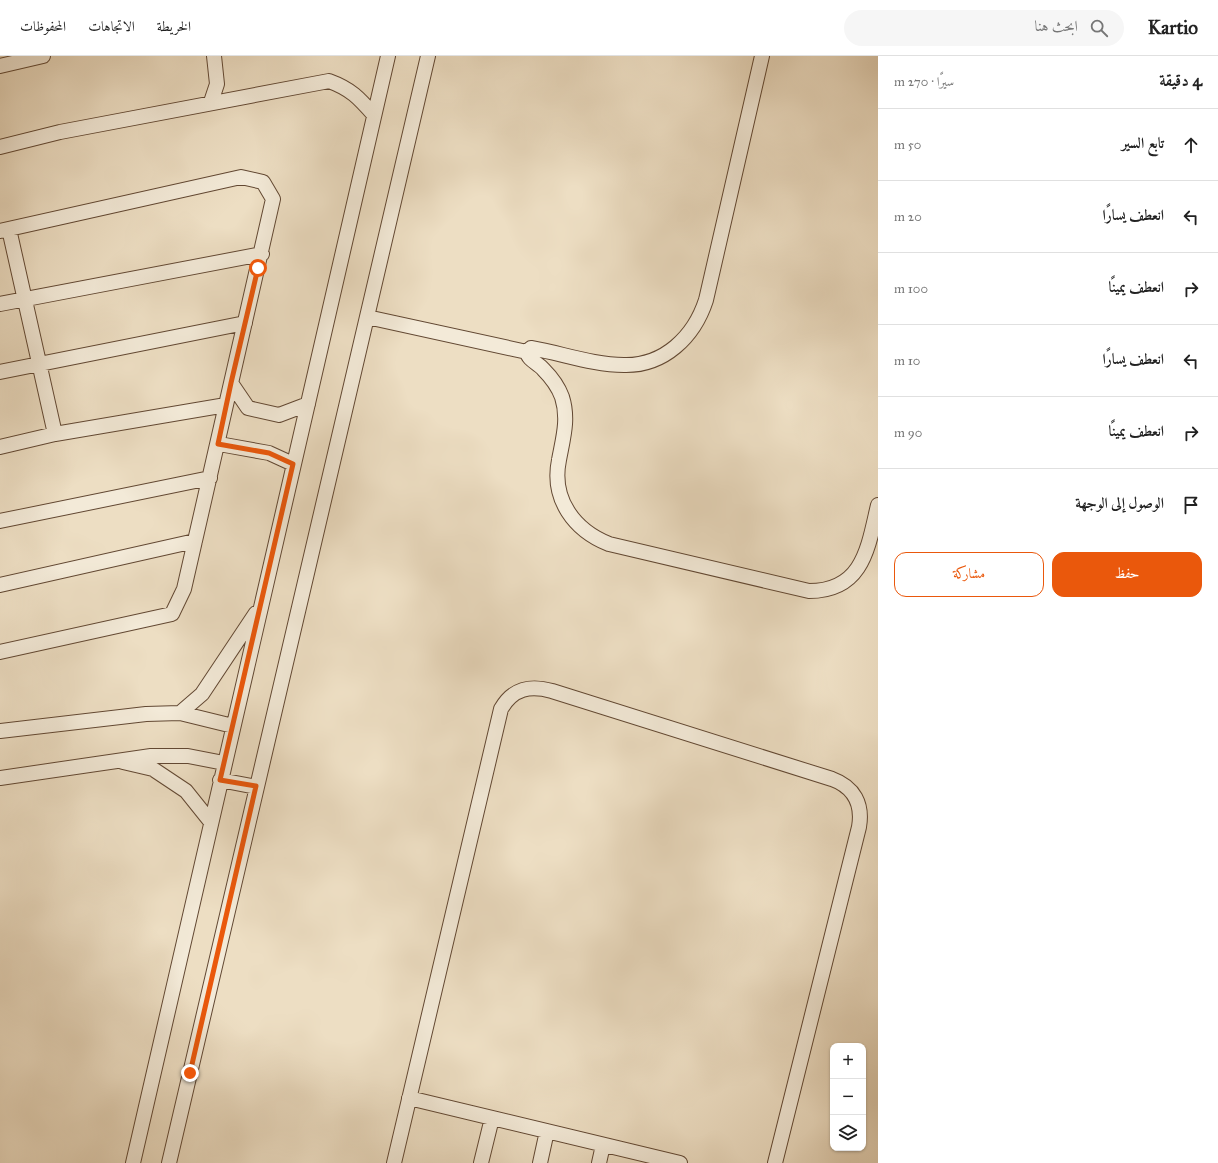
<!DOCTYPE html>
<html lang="ar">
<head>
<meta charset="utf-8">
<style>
  :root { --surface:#fff; --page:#f6f6f6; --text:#222; --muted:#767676; --line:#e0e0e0; --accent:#ea580c }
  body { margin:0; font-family:"IM FELL Great Primer",Amiri,serif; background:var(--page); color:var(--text); direction:rtl }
  .controls { position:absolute; right:12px; bottom:12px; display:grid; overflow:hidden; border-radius:8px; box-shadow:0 1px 3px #0004 }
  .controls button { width:36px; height:36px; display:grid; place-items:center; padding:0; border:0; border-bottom:1px solid var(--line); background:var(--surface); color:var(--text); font:20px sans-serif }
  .stop { position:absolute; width:12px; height:12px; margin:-9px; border:3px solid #ea580c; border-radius:50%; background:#fff }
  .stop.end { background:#ea580c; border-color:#fff; box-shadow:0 1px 4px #0008 }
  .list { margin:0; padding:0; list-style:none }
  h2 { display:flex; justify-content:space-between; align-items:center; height:52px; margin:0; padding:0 16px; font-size:17px }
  h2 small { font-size:13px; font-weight:400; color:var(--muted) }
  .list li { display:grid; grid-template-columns:26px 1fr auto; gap:12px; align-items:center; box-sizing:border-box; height:72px; padding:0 16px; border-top:1px solid var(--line) }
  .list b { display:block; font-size:15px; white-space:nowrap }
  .list em { font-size:13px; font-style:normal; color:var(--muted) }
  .actions { display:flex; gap:8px; padding:12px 16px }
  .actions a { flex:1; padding:9px 0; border:1px solid var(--accent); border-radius:12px; text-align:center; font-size:14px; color:var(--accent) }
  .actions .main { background:var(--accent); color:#fff }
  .icon { flex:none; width:22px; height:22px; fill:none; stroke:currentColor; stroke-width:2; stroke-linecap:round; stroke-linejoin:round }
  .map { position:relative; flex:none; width:878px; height:1107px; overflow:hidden; direction:ltr }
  header { display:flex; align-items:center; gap:24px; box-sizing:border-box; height:56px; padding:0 20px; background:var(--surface); border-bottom:1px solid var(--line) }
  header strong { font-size:19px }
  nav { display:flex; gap:22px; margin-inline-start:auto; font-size:14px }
  .search { width:280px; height:36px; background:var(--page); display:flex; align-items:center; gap:10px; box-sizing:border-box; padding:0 14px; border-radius:22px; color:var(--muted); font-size:15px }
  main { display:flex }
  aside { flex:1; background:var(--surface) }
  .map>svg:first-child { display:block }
</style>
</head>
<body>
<header>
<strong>Kartio</strong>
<div class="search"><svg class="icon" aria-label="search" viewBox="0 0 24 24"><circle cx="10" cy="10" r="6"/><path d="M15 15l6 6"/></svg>ابحث هنا</div>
<nav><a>الخريطة</a><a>الاتجاهات</a><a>المحفوظات</a></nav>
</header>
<main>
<aside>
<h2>4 دقيقة<small>سيرًا · 270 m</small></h2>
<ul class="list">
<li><svg class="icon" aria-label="ahead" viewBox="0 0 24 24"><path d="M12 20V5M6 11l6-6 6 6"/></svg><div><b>تابع السير</b></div><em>50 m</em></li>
<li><svg class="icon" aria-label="left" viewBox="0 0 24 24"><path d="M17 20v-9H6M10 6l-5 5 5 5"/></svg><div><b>انعطف يسارًا</b></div><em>20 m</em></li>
<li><svg class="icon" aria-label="right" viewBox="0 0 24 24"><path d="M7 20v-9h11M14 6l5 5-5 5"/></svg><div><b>انعطف يمينًا</b></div><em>100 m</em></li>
<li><svg class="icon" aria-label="left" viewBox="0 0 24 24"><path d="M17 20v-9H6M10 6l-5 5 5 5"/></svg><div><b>انعطف يسارًا</b></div><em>10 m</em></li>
<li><svg class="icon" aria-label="right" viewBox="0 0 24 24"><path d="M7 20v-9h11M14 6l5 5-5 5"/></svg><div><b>انعطف يمينًا</b></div><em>90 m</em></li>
<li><svg class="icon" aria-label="arrive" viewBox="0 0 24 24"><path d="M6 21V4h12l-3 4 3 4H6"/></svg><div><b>الوصول إلى الوجهة</b></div></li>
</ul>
<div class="actions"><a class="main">حفظ</a><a>مشاركة</a></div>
</aside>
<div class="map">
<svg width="878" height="1107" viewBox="0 0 878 1107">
  <rect width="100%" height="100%" fill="#eddec3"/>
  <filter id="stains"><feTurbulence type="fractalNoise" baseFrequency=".005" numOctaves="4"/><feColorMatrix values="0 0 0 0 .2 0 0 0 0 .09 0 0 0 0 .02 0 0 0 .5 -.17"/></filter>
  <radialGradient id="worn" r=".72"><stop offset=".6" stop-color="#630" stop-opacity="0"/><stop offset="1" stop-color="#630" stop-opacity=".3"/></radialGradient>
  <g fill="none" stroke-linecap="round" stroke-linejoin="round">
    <!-- lane casing -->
    <g stroke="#624833" stroke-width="16">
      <path id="lane" d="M 762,0 L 706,244 C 694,281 664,310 624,309 C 593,309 561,297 531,292 L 527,296 C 528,304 538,307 543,313 C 551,321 558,330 562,341 C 569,363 563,382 559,404 C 551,443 574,474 609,488 L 809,535 C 863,535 868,492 878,449
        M 0,10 L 43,0
        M 211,46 L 217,28 L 214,0
        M 0,91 L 60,76 L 329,25 C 351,33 359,42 374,59
        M 0,175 L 241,121 L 263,126 L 273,143 L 184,533 L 172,558 L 0,596
        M 0,248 L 262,198
        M 367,261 L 527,296
        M 0,316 L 245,267
        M 231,327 L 248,352 L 279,359 L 308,348
        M 55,378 L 226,349
        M 219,388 L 269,397 L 293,408
        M 0,391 L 55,378 L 9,173
        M 0,465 L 210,422
        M 0,529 L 195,485
        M 180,657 L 233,670
        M 0,675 L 146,658 L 180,657 L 202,638 L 256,557
        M 123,706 L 153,713 L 186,735 L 210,765
        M 0,722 L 151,700 L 188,700 L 224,707
        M 220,724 L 256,731
        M 409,1042 L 680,1107
        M 133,1107 L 388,0
        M 169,1107 L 428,0
        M 394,1107 L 501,653 C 513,632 530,629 552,635 L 832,723 C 854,731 863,748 859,771 L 775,1107
        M 481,1107 L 492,1062
        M 540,1107 L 547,1075
        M 599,1107 L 603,1089"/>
    </g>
    <!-- lane -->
    <use href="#lane" stroke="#f3ead8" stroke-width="14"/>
  </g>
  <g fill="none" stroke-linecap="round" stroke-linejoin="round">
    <!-- route -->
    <path stroke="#ea580c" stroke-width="5" d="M 190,1017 L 256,730 L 220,724 L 293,408 L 269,397 L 218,388 L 231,327 L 258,212"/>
  </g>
  <rect width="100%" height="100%" filter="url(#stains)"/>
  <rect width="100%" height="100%" fill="url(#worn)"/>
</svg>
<div class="controls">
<button>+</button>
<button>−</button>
<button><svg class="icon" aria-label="layers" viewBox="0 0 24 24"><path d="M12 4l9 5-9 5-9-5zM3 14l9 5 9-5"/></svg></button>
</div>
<div class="stop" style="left:258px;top:212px"></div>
<div class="stop end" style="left:190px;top:1017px"></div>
</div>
</main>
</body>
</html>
